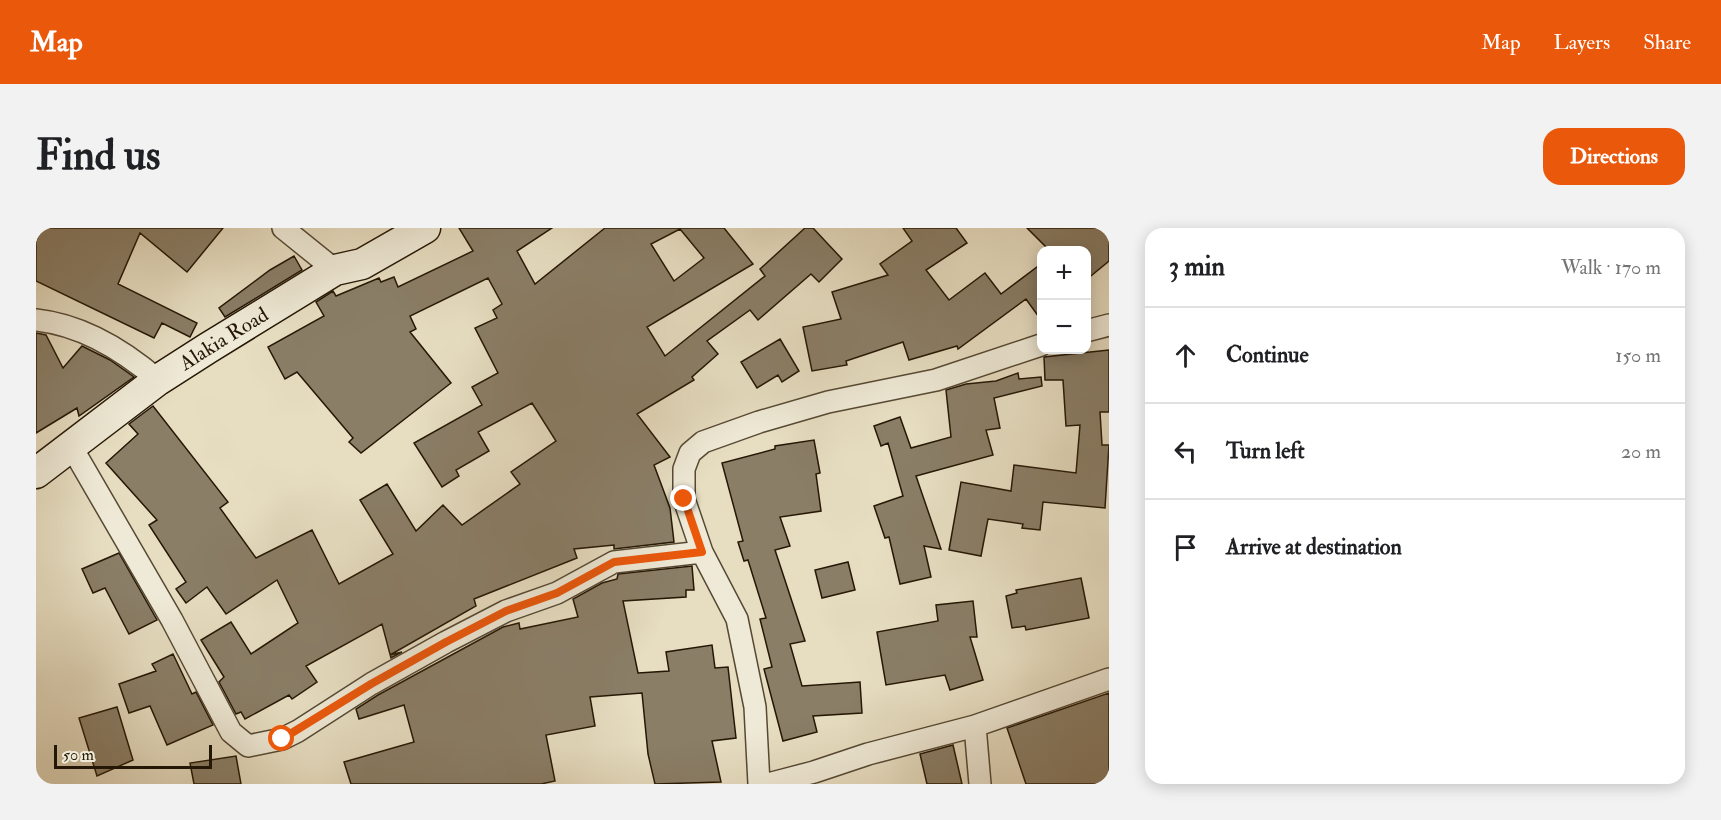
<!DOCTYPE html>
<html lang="en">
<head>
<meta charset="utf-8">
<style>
  :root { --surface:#fff; --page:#f2f2f2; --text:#202124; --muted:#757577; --line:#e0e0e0; --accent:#ea580c }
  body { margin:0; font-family:"IM FELL Double Pica",serif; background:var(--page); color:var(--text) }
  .controls { position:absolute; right:18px; top:18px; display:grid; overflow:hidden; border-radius:12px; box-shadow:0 3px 15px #0003 }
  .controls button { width:54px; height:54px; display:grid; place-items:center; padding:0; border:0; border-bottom:2px solid var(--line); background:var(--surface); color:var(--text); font:30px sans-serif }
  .scale { position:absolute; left:18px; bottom:15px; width:158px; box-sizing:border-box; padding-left:6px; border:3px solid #251705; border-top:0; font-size:16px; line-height:21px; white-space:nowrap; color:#251705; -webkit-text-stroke:4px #efead7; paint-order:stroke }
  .stop { position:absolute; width:18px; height:18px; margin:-14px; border:4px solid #ea580c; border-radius:50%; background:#fff }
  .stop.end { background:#ea580c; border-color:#fff; box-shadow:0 2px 6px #0008 }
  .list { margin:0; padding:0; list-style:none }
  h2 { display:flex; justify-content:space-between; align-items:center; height:78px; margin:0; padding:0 24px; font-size:26px }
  h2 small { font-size:20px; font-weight:400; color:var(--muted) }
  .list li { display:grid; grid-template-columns:39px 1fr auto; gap:18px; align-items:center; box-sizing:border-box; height:96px; padding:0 24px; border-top:2px solid var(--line) }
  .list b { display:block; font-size:22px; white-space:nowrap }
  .list em { font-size:20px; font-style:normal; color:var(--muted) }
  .icon { flex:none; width:33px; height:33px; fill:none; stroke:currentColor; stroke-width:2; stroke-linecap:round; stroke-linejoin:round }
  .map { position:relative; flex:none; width:1073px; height:556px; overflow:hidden; border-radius:18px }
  header { display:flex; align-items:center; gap:36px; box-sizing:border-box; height:84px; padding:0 30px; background:var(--accent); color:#fff }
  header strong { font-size:28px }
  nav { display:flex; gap:33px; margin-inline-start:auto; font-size:21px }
  .intro { display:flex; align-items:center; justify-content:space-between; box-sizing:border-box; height:144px; padding:0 36px }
  h1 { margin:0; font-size:42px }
  .button { padding:15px 27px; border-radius:18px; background:var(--accent); color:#fff; font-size:21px; font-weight:700 }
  main { display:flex; gap:36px; padding:0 36px }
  aside { flex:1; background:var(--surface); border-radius:18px; box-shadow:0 3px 15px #0003 }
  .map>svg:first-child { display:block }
</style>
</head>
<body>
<header>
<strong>Map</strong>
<nav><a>Map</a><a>Layers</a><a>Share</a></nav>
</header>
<div class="intro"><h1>Find us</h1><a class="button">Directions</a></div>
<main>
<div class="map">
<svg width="1073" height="556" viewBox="0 0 1073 556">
  <rect width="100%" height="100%" fill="#e7dec2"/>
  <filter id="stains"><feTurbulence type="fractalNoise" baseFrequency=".00333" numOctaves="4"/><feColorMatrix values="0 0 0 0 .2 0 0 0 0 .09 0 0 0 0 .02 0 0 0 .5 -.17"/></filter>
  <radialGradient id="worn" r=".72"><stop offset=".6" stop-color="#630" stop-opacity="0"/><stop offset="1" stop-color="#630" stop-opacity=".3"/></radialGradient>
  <!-- building -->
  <path fill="#8a7e67" stroke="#251705" stroke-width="1.5" fill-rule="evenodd" d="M 5,0 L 187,0 L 151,44 L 104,5 L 82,56 L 161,95 L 154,109 L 126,95 L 118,110 L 0,53 L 0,13 Z
    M 423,0 L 516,0 L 481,23 L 499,56 L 569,0 L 688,0 L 717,36 L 611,99 L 629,128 L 729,48 L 724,41 L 769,0 L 777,0 L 806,31 L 783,54 L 775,46 L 722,92 L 714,82 L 671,113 L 682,126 L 656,149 L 658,152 L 601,186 L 634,229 L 618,237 L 634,280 L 638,314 L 578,321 L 578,317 L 538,321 L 541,330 L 438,371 L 440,378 L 354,427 L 366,424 L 355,430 L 346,396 L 270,438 L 281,454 L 256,471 L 253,467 L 209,491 L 205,484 L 200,486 L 183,454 L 188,449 L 165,412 L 195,394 L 215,426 L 262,395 L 241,352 L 190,386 L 171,359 L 150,375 L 140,361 L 150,354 L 113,297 L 121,292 L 70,235 L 102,206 L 93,196 L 117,178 L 192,274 L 184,280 L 220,330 L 276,302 L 303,356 L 357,326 L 324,272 L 351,256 L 380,303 L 407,277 L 426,297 L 484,256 L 475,244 L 520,213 L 496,175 L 442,204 L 453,223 L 420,242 L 423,248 L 406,259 L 378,215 L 446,177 L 436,159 L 462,145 L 439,100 L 461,90 L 457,82 L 466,76 L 452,50 L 374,88 L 380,101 L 374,104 L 415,155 L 325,225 L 313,214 L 317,210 L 261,144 L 249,151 L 232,119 L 288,88 L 280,74 L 297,63 L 300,68 L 343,50 L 345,54 L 358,49 L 362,59 L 437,23 ZM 644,1 L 668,30 L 638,53 L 615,16 Z
    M 867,0 L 920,0 L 931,15 L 890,42 L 913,72 L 949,45 L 965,66 L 1005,36 L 1005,92 L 990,71 L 922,121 L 921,118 L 873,132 L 867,114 L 810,133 L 811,137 L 776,143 L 767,99 L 805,91 L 796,64 L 852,47 L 844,36 L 876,13 Z
    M 991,0 L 1073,0 L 1073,33 L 1050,52 L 1050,22 L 1013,22 Z
    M 258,28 L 266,42 L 189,89 L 183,80 L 234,42 Z
    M 0,105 L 10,107 L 27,140 L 46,118 L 74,132 L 98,149 L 43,188 L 41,180 L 0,205 Z
    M 744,111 L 763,143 L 746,154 L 742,147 L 721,160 L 705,134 Z
    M 1073,122 L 1073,184 L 1064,184 L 1066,217 L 1073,217 L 1069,280 L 1007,274 L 1004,302 L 986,300 L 987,296 L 952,291 L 945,328 L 913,322 L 925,254 L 975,263 L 978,237 L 1040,245 L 1044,197 L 1030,198 L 1027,152 L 1009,152 L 1008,129 Z
    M 982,145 L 983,151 L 1005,149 L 1006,158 L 958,170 L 964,200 L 950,202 L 957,227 L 880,248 L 905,321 L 888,318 L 895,349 L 864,356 L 853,309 L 849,310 L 838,278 L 867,268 L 852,215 L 845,218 L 838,198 L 864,189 L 875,220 L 915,209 L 910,162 L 930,156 L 960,153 Z
    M 778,212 L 784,245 L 780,246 L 785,283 L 744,289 L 754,318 L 739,322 L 769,413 L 754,416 L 766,458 L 824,454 L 826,485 L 777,488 L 781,504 L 747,513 L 728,441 L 736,439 L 724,391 L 730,390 L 712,332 L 708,333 L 702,314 L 707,313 L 686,235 L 739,221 L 739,218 Z
    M 83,325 L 121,392 L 93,406 L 69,360 L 57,365 L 46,341 Z
    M 812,334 L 819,362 L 786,370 L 779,342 Z
    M 656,338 L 658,362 L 650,362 L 650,369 L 587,373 L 602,445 L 633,443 L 630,424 L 676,417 L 679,440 L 692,439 L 700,510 L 676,513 L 685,554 L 619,556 L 612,526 L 606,465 L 554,469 L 559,498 L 510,507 L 519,553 L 505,556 L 315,556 L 308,534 L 378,514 L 368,477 L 323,491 L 320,481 L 342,467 L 467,399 L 483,395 L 484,401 L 542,389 L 537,371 L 566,355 L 581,351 L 582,346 Z
    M 1045,350 L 1053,390 L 990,402 L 989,398 L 976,400 L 970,368 L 981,365 L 980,362 Z
    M 937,373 L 941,409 L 934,409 L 947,452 L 914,462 L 909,447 L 850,457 L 841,404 L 902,393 L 900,377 Z
    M 137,426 L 156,466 L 160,464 L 177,497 L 131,517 L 114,478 L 93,485 L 83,456 L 120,443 L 116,436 Z
    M 1073,465 L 1073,556 L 990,556 L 971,500 Z
    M 81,479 L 97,532 L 61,548 L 43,490 Z
    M 917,517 L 926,556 L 891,556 L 884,526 Z
    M 200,528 L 205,556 L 158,556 L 154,535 Z"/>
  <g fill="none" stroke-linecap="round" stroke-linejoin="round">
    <!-- street casing -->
    <g stroke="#564934" stroke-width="24">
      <path id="street" d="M 247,0 L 299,42
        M 0,92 C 47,97 87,122 122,152
        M 1050,103 L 1073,97
        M 35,218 L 136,392 L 195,504 L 212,518 L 246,511 L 262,503 L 335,456 L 410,414 L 470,383 L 521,365 L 578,334 L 666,324
        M 939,498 L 944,556
        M 723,556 L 719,479 L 701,391 L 666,324 L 648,271 L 648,241 L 654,225 L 667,214 L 723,194 L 792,174 L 900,152 L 1005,117
        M 732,556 L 778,544 L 832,526 L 939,498 L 1073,451"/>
    </g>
    <!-- secondary casing -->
    <g stroke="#251705" stroke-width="33">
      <g id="secondary">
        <path id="s1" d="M 0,245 L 122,152 L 172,120 L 299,42 L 326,36 L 389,0"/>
      </g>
    </g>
    <!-- street -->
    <use href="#street" stroke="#efead7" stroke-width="21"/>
    <!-- secondary -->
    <use href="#secondary" stroke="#efead7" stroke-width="30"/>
  </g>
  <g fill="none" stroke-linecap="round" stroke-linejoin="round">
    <!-- route -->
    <path stroke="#ea580c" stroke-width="8" d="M 246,511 L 335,456 L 410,414 L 470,383 L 521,365 L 578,334 L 666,324 L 648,271"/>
  </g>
  <g text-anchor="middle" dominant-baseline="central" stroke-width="4.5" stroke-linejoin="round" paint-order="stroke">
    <!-- street labels -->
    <g font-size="21" fill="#251705" stroke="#efead7">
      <text stroke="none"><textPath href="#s1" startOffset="231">Alakia Road</textPath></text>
    </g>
  </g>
  <rect width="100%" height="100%" filter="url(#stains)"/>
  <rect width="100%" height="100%" fill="url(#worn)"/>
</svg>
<div class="controls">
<button>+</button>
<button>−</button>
</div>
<div class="scale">50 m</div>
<div class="stop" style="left:246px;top:511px"></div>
<div class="stop end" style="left:648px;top:271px"></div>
</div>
<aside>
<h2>3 min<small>Walk · 170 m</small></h2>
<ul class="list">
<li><svg class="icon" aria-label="ahead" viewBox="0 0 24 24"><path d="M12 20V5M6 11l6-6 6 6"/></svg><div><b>Continue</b></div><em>150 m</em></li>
<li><svg class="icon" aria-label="left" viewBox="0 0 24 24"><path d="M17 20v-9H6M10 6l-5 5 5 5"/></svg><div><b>Turn left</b></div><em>20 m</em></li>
<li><svg class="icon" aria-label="arrive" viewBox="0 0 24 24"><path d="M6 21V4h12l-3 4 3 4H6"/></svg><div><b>Arrive at destination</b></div></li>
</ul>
</aside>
</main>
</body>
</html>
